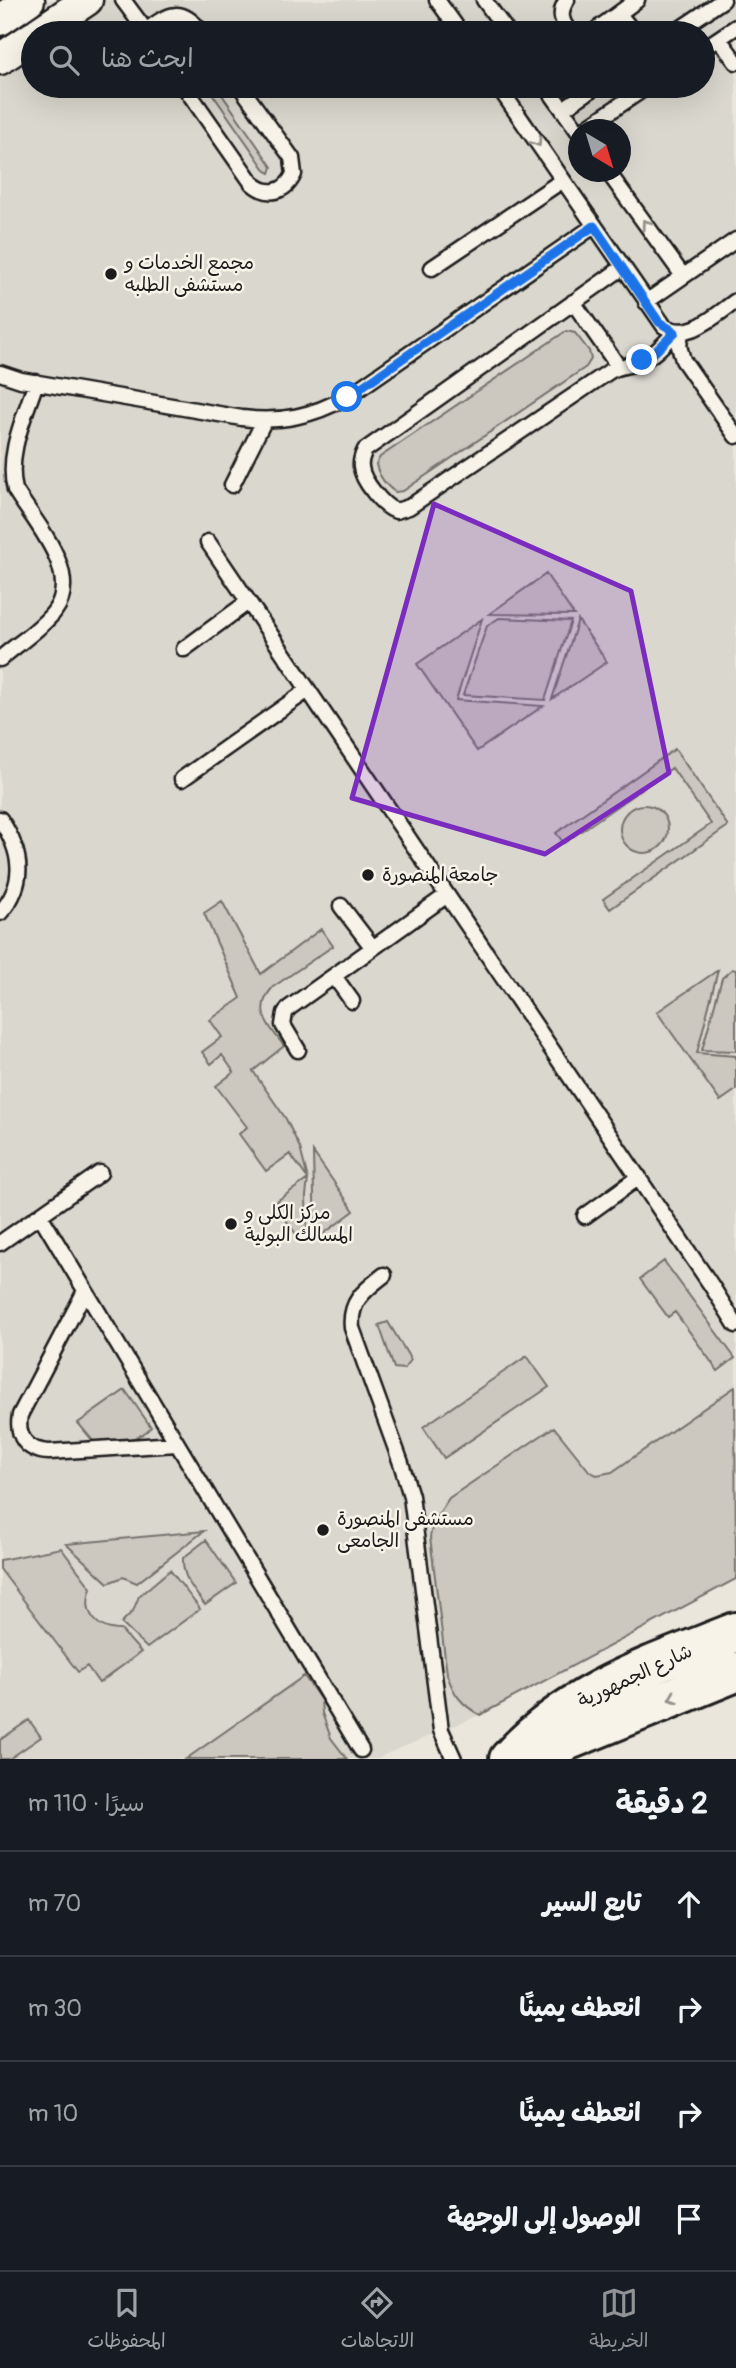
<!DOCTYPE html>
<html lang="ar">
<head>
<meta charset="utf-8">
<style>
  :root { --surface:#171b24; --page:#20242c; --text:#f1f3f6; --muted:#9ea1a6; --line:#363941; --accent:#919294 }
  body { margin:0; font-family:Pangolin,"Playpen Sans Arabic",sans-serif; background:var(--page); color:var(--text); direction:rtl }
  .compass { position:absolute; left:568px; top:119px; width:63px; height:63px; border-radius:50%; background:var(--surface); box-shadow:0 7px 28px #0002; rotate:142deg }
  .stop { position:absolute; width:21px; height:21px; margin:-16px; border:5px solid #1a73e8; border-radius:50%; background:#fff }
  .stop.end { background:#1a73e8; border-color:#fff; box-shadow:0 2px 7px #0008 }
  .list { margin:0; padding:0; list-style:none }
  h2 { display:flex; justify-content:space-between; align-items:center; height:91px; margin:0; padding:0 28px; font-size:30px }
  h2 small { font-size:23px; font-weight:400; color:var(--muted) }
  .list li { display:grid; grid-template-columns:46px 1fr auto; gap:21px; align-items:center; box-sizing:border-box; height:105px; padding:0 28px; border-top:2px solid var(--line) }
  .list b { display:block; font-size:26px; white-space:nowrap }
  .list em { font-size:23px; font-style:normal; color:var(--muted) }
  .icon { flex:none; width:38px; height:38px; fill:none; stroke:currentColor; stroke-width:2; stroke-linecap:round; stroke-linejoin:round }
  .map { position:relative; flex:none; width:736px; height:1759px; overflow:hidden; direction:ltr }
  .search { position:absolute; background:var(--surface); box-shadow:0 7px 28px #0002; left:21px; right:21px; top:21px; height:77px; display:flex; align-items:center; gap:18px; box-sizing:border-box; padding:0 24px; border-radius:38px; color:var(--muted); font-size:26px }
  .sheet { height:511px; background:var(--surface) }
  nav { display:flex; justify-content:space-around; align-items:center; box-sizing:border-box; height:98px; border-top:2px solid var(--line); background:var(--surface); font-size:19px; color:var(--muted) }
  nav a { display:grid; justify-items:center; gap:4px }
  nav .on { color:var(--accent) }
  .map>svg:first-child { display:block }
</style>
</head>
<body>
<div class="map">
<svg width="736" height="1759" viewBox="0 0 736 1759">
  <rect width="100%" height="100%" fill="#eae6dc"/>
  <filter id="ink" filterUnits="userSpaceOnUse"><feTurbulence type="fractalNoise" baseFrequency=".0143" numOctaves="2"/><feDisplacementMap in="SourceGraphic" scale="14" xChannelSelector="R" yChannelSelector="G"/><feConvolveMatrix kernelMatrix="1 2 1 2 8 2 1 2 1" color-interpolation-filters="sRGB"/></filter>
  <g filter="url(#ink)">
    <!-- built -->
    <path fill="#dad7ce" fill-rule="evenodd" d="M 0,0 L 736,0 L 736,1579 L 480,1715 L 386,1754 L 379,1759 L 0,1759 ZM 33,33 L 703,33 L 703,86 L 33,86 ZM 578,130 L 620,130 L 620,172 L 578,172 Z"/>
    <!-- green -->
    <path fill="#ccc8c0" stroke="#74726e" stroke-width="2" d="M 207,86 L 216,86 L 272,167 L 270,173 L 266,171 Z
      M 566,331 L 575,333 L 589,351 L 591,359 L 586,367 L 403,491 L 395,492 C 386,486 378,475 376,464 L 380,457 Z
      M 546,574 L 574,615 L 489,614 Z
      M 499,618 L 571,621 L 545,700 L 463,695 L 487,626 Z
      M 482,619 L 456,700 L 543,706 L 477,751 L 417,664 Z
      M 578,620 L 607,662 L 552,699 Z
      M 675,749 L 728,826 L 610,909 L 603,899 L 711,824 L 672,768 L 564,843 L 556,833 Z
      M620 829a24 24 0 1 1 48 0a24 24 0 1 1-48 0Z
      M 222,901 L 261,974 L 321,929 L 333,946 L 273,987 C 252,1011 269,1026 284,1046 L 253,1071 L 286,1119 L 300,1148 L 308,1179 L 306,1196 L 307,1231 L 298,1237 L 274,1203 L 308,1179 L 290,1154 L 266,1171 L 239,1134 L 247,1127 L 216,1086 L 234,1072 L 222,1055 L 211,1064 L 202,1052 L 222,1037 L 210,1020 L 241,998 L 204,913 Z
      M 732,969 L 736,970 L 736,1051 L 702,1050 L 722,978 Z
      M 718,970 L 697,1053 L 736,1056 L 736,1090 L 720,1101 L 657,1012 Z
      M 313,1152 L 354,1211 L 315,1240 Z
      M 664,1261 L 735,1358 L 718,1371 L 675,1312 L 668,1317 L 640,1279 Z
      M 388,1322 L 411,1360 L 404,1369 L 394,1368 L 379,1325 Z
      M 527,1356 L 549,1387 L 444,1458 L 423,1427 Z
      M 735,1387 L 736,1579 L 480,1715 C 462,1705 453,1694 447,1674 L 430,1537 L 433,1523 L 449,1498 L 554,1427 L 590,1472 L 597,1475 L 612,1472 Z
      M 125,1390 L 151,1427 C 140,1441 111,1444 93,1441 L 78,1423 Z
      M 204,1531 L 137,1583 L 123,1577 L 108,1583 L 66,1544 Z
      M 206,1540 L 236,1583 L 205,1605 C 194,1590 182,1578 183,1558 Z
      M 61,1548 L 91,1588 C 82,1612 96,1630 121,1630 L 141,1652 L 99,1683 L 87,1666 L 78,1672 L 0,1569 L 0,1560 Z
      M 170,1570 L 200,1609 L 147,1648 L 121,1623 L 133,1611 L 139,1596 Z
      M 304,1676 L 321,1700 L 322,1713 L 331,1738 L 347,1759 L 186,1759 Z
      M 29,1720 L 41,1737 L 9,1759 L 0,1759 L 0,1740 Z"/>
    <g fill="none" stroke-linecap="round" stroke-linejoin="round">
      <!-- service casing -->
      <g stroke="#1c1c1c" stroke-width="19">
        <path id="service" d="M 123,0 L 146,31
          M 437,0 L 461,33
          M 484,0 L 508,33
          M 567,0 C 558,12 561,25 573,33
          M 619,14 L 634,33
          M 147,33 L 146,31 C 169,13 182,6 202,33
          M 592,33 L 637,0
          M 674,33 L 723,0
          M 719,39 L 736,62
          M 703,49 L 736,27
          M 184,86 L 252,183 C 268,197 285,193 294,174 L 292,158 L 240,86
          M 498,86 L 664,326 C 690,342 715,315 736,301
          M 546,86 L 578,131
          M 563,109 L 597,86
          M 583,130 L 648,86
          M 608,172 L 683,276
          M 432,268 L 563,180
          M 622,268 L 365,450 C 362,456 360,461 361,467 C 362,480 383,507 396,511 L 409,507 L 610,371 C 619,366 629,366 638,362 C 654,356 664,344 675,332
          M 573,302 L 618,366
          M 646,302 L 736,240
          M 681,333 L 679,346 L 683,360 L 736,436
          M 0,373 L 21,380 L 242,418 C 281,423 313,416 347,397 L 594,226
          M 232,485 L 264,421
          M 208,542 L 711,1285 L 736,1325
          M 184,649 L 248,602
          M 0,659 C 17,644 40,630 54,612 C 83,574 35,523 15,490 C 6,454 25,416 36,382
          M 182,779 L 308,690
          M 0,819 C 21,850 28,882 0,913
          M 341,906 L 373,948
          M 334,976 L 352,1001
          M 298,1050 L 283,1025 L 285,1013 L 289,1008 L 447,895
          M 40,1215 L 361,1750
          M 585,1216 L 639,1177
          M 0,1243 L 100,1173
          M 384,1275 C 365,1290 349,1301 352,1328 L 401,1463 L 411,1496 L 441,1730 L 454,1759
          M 85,1291 L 20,1415 C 16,1437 27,1451 49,1452 L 177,1444"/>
      </g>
      <!-- minor casing -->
      <g stroke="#1c1c1c" stroke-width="35">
        <path id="minor" d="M 0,20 L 29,0
          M 38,33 L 87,0
          M 0,59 L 33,37"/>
      </g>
      <!-- primary casing -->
      <g stroke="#1c1c1c" stroke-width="44">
        <path id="primary" d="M 509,1759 C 573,1689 651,1666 736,1632
          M 522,1759 L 736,1672"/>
      </g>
      <!-- service -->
      <use href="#service" stroke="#f7f3e8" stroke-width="14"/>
      <!-- minor -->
      <use href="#minor" stroke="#f7f3e8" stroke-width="30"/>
      <!-- primary -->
      <use href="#primary" stroke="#f7f3e8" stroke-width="38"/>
    </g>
    <!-- one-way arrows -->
    <defs><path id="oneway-chevron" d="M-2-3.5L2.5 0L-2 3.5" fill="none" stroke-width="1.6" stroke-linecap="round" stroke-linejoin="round" transform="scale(1.75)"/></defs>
    <g stroke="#94928c">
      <use href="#oneway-chevron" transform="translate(537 142) rotate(56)"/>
      <use href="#oneway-chevron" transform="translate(646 224) rotate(-126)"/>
      <use href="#oneway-chevron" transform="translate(673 1698) rotate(158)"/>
    </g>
  </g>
  <g fill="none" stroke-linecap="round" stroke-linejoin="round" filter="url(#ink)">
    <!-- route -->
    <path stroke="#1a73e8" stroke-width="9" d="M 347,397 L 594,226 L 659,322 L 675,332 L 656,351 L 642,360"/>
  </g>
  <!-- marked area -->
  <path fill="#7b2cbf" fill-opacity="0.2" stroke="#7b2cbf" stroke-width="5" stroke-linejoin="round" d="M 434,504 L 631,591 L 669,773 L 545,854 L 352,798 Z"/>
  <!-- markers -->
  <g fill="#1c1c1c" stroke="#f7f3e8" stroke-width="2.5">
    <circle cx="111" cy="274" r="7"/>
    <circle cx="368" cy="875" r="7"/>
    <circle cx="231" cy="1224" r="7"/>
    <circle cx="323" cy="1530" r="7"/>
  </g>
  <g text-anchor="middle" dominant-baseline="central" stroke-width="5" stroke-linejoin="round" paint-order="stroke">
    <!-- poi labels -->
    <g font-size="19" fill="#1c1c1c" stroke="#f7f3e8" text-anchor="start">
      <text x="125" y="263">مجمع الخدمات و<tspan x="125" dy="22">مستشفى الطلبه</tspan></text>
      <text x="382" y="875">جامعة المنصورة</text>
      <text x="245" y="1213">مركز الكلى و<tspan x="245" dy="22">المسالك البولية</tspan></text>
      <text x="337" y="1519">مستشفى المنصورة<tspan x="337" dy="22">الجامعى</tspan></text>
    </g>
    <!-- street labels -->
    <g font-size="19" fill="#1c1c1c" stroke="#f7f3e8">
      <text transform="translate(635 1676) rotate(-25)">شارع الجمهورية</text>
    </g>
  </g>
</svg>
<svg class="compass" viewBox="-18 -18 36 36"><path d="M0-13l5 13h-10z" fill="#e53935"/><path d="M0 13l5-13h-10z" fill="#9ea1a6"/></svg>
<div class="stop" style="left:347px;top:397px"></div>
<div class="stop end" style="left:642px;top:360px"></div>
<div class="search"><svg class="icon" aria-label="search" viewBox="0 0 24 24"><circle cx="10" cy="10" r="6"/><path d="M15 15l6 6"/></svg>ابحث هنا</div>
</div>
<section class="sheet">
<h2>2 دقيقة<small>سيرًا · 110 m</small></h2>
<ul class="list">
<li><svg class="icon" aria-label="ahead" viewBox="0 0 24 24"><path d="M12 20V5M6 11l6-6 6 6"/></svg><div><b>تابع السير</b></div><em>70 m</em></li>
<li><svg class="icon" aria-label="right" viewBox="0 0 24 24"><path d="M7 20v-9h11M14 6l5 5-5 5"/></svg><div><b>انعطف يمينًا</b></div><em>30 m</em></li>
<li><svg class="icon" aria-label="right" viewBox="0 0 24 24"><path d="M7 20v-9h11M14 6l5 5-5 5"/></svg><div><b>انعطف يمينًا</b></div><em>10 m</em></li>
<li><svg class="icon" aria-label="arrive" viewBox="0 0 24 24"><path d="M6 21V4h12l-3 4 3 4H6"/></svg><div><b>الوصول إلى الوجهة</b></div></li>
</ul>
</section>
<nav>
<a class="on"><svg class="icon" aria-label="map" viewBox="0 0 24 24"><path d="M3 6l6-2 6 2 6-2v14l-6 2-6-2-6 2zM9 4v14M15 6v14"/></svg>الخريطة</a>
<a><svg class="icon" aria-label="directions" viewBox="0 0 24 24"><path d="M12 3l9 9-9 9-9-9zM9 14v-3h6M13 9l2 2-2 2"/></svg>الاتجاهات</a>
<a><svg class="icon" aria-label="saved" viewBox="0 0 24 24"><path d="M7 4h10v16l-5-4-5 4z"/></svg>المحفوظات</a>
</nav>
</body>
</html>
